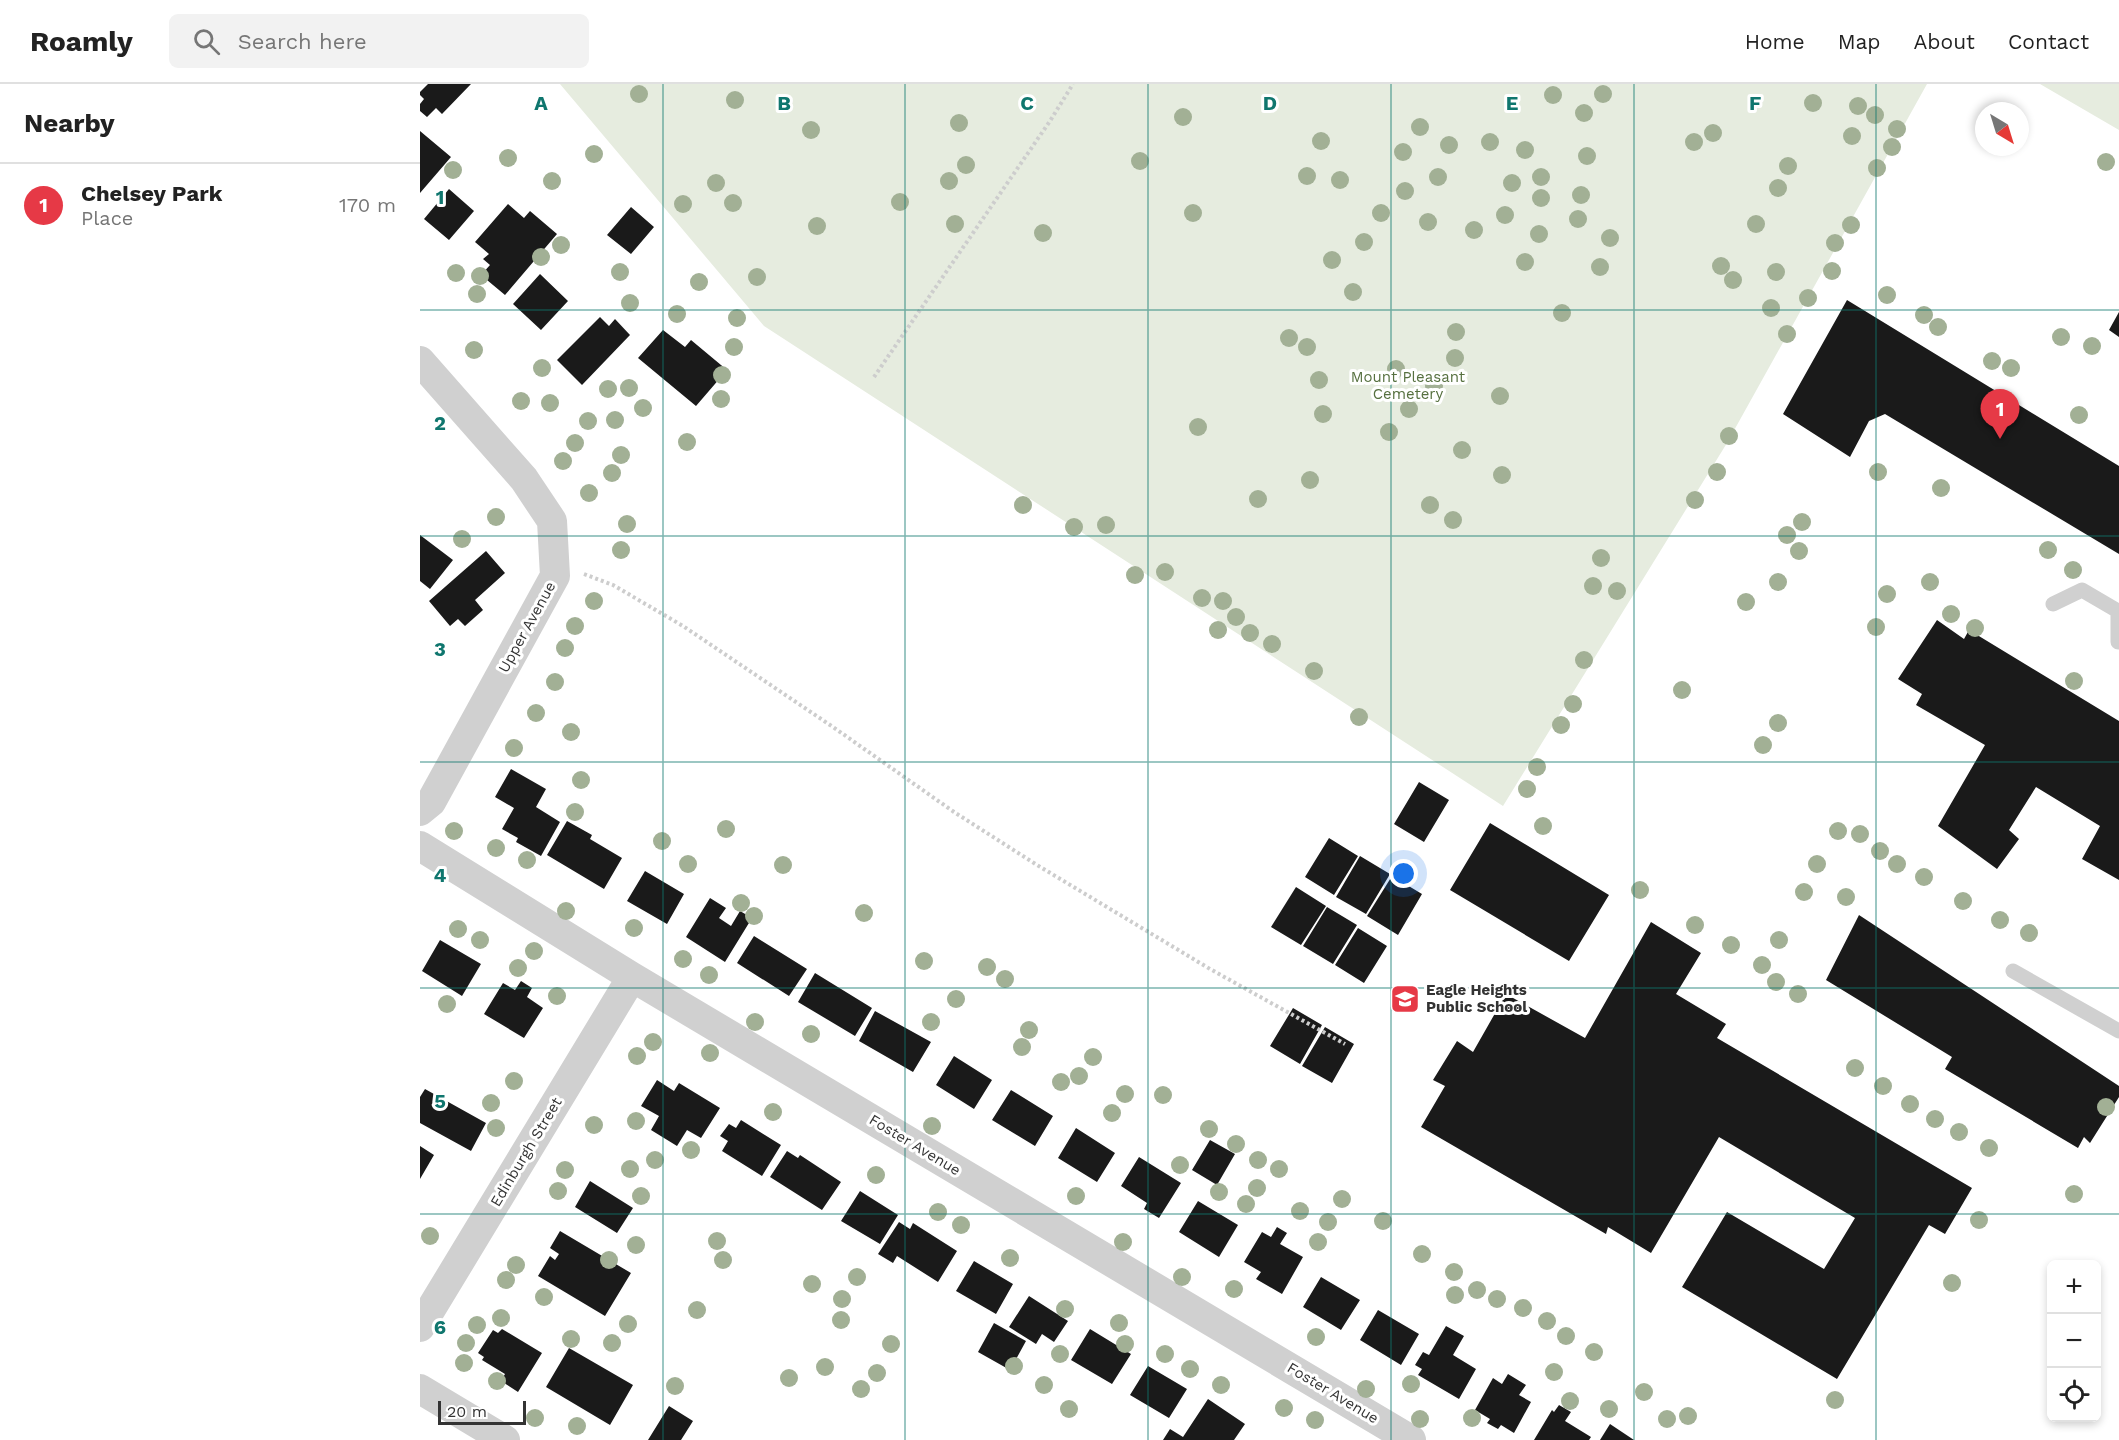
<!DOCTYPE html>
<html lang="en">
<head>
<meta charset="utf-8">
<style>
  :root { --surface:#fff; --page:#f2f2f2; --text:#222; --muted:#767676; --line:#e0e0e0; --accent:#e63946 }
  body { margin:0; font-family:"Work Sans",sans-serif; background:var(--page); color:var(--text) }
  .controls { position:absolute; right:18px; bottom:18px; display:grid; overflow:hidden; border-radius:9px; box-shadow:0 3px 9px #0003 }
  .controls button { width:54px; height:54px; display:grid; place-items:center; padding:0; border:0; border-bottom:2px solid var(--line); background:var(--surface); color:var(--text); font:30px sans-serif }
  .compass { position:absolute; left:1555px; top:18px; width:54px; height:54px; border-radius:50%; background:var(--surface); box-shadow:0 3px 9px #0003; rotate:142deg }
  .scale { position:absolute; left:18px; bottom:15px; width:88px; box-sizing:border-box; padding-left:6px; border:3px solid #333; border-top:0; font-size:16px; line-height:21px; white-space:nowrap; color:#333; -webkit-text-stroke:4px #fff; paint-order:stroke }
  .you { position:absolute; left:984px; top:790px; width:21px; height:21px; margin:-15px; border:4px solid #fff; border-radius:50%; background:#1a73e8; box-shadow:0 0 0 9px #1a73e833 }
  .badge { display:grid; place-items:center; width:39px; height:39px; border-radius:50%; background:var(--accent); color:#fff; font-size:20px; font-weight:700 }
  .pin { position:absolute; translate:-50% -50px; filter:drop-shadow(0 2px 3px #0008) }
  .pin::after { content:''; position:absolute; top:32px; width:21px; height:18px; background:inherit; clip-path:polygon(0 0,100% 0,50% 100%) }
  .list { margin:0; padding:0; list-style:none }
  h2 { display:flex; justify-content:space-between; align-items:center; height:78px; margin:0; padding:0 24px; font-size:26px }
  h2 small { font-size:20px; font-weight:400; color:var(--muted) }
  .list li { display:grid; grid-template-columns:39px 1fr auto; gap:18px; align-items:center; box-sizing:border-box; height:84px; padding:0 24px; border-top:2px solid var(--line) }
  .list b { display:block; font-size:22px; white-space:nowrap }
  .list p { margin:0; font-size:20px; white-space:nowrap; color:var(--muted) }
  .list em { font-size:20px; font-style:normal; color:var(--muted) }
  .icon { flex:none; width:33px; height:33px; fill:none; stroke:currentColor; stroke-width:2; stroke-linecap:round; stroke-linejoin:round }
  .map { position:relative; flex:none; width:1699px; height:1356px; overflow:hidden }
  header { display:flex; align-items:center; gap:36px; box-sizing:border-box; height:84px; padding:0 30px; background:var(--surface); border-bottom:2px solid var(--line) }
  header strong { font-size:28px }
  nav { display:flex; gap:33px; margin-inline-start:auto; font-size:21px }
  .search { width:420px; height:54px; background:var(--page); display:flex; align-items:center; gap:15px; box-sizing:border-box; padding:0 21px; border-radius:9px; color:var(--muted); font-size:22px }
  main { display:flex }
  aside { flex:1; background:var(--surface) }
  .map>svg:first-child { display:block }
</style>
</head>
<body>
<header>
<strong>Roamly</strong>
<div class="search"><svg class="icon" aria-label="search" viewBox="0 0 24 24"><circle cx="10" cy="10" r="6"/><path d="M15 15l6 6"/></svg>Search here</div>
<nav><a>Home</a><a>Map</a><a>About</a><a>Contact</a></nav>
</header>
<main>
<aside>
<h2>Nearby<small></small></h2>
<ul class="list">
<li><span class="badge">1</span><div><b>Chelsey Park</b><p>Place</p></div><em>170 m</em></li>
</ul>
</aside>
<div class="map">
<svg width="1699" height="1356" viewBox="0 0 1699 1356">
  <rect width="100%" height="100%" fill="#fff"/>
  <!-- green -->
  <path fill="#e6ecdf" d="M 140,0 L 1507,0 L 1307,359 L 1083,722 L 344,242 Z
    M 1620,0 L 1699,0 L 1699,46 Z"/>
  <!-- building -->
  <path fill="#1a1a1a" d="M 8,0 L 51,0 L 22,30 L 16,24 L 7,33 L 0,27 L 0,20 L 4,15 L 0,11 L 0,8 Z
    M 0,47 L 31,73 L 0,109 Z
    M 29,105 L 54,127 L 29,156 L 4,135 Z
    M 88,120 L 104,134 L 110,127 L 137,150 L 85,211 L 61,191 L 70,181 L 63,175 L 69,170 L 55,158 Z
    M 211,123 L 234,143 L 211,170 L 187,151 Z
    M 120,190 L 148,217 L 121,246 L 93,220 Z
    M 1427,216 L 1699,382 L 1699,470 L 1465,330 L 1449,337 L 1430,373 L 1363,330 Z
    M 1699,228 L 1699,253 L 1689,246 Z
    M 180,233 L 189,242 L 195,235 L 210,251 L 162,301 L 137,276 Z
    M 243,246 L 265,263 L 271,256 L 307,286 L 276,322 L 218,274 Z
    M 0,451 L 33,476 L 10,505 L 0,497 Z
    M 66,467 L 85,489 L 55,516 L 63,526 L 45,542 L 38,535 L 30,542 L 9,517 Z
    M 1517,536 L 1544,555 L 1549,546 L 1699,637 L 1699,796 L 1662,775 L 1680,742 L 1616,703 L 1589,746 L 1599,755 L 1577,785 L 1518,742 L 1565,661 L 1496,621 L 1502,610 L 1478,595 Z
    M 91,685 L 126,705 L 116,723 L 140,738 L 121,772 L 96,758 L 98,754 L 82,745 L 94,724 L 75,713 Z
    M 999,698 L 1029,716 L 1004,758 L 974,740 Z
    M 147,737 L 172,751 L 170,755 L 202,774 L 184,805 L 127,771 Z
    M 1070,739 L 1189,811 L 1149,877 L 1030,806 Z
    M 909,754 L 938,772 L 914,811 L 885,793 Z
    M 940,772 L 970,790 L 946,830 L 916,813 Z
    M 225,787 L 264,810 L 247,840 L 207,817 Z
    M 972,792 L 1002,810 L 978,851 L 947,832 Z
    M 876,803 L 906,822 L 881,861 L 851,843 Z
    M 290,814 L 306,824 L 299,834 L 311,842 L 320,827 L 332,834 L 305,878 L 266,853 Z
    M 907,823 L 937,841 L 913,880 L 883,862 Z
    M 1439,831 L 1699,1002 L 1699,1013 L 1670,1059 L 1664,1053 L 1658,1064 L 1525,985 L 1532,973 L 1406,896 Z
    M 1231,838 L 1281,869 L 1256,910 L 1306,940 L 1297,954 L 1552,1104 L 1525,1150 L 1509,1141 L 1417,1295 L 1262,1203 L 1307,1128 L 1404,1185 L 1435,1134 L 1299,1053 L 1231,1169 L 1188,1143 L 1186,1150 L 1001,1043 L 1025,1002 L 1013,996 L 1037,957 L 1053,968 L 1086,910 L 1165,954 Z
    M 938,844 L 967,862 L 944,899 L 915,881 Z
    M 334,852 L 387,885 L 369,912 L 317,879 Z
    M 20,856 L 61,880 L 42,912 L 2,887 Z
    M 395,889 L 452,924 L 435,952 L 378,918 Z
    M 101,897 L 112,904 L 107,913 L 123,924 L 104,954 L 64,930 L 83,899 L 95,906 Z
    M 873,924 L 902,941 L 880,980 L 850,962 Z
    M 455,927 L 511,958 L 493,988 L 439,957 Z
    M 905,943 L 934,960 L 912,999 L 882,982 Z
    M 534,972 L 572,996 L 554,1025 L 516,1001 Z
    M 237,996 L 254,1007 L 259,999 L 300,1024 L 281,1054 L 267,1046 L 257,1062 L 231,1046 L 239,1032 L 221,1022 Z
    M 5,1005 L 66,1039 L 51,1067 L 0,1039 L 0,1013 Z
    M 591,1006 L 633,1032 L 615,1062 L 572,1036 Z
    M 321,1036 L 361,1061 L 342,1092 L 302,1067 L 308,1057 L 300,1052 L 309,1040 L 316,1044 Z
    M 656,1044 L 695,1069 L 677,1098 L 638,1074 Z
    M 790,1056 L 815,1070 L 797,1101 L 772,1086 Z
    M 0,1062 L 14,1071 L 0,1095 Z
    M 367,1067 L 378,1074 L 380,1071 L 421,1098 L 402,1126 L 350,1093 Z
    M 719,1073 L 761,1099 L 739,1134 L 724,1125 L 727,1119 L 701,1102 Z
    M 170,1097 L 213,1124 L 197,1149 L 155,1123 Z
    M 440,1107 L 478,1131 L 460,1160 L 421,1137 Z
    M 778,1117 L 818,1141 L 799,1173 L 759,1148 Z
    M 479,1138 L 490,1145 L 493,1139 L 537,1167 L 518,1198 L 477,1172 L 473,1179 L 458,1170 Z
    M 857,1143 L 867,1149 L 860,1160 L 883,1173 L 862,1210 L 836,1195 L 841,1188 L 824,1178 L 842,1148 L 851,1153 Z
    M 140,1147 L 211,1189 L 185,1232 L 118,1192 L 130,1172 L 135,1176 L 139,1170 L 130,1164 Z
    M 554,1177 L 593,1200 L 576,1230 L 536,1207 Z
    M 901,1193 L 940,1216 L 921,1246 L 883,1223 Z
    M 609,1212 L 648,1237 L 634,1258 L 622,1250 L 616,1260 L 589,1243 Z
    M 958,1226 L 999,1250 L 981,1281 L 940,1256 Z
    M 574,1239 L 606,1257 L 590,1286 L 558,1268 Z
    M 1026,1242 L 1044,1252 L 1033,1271 L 1056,1285 L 1039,1315 L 998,1291 L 1002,1285 L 995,1281 L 1003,1268 L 1009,1271 Z
    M 82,1245 L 122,1269 L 98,1308 L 81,1297 L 85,1290 L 62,1276 L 64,1273 L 58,1269 L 73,1246 L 78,1249 Z
    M 670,1245 L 711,1270 L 692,1300 L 651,1276 Z
    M 149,1264 L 213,1301 L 190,1341 L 126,1303 Z
    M 728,1282 L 767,1305 L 749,1334 L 710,1311 Z
    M 1088,1290 L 1106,1301 L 1099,1311 L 1111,1318 L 1094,1349 L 1081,1341 L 1078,1345 L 1067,1339 L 1070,1335 L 1055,1326 L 1073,1294 L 1082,1300 Z
    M 788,1315 L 825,1340 L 814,1356 L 743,1356 L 750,1345 L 763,1353 Z
    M 1139,1321 L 1151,1328 L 1145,1337 L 1171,1353 L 1169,1356 L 1114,1356 L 1132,1326 L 1134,1328 Z
    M 249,1322 L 273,1337 L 261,1356 L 228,1356 Z
    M 1190,1340 L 1214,1356 L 1180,1356 Z"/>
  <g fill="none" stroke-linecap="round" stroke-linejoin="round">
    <!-- path -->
    <path stroke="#cdcdcd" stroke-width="4" stroke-dasharray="3 3" stroke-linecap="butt" d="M 454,293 L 630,37 L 653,0
      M 164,490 L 193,501 L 263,542 L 413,643 L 534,728 L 617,781 L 790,885 L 925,960"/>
    <!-- service -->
    <path stroke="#d0d0d0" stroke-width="15" d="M 1633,520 L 1662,506 L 1698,527 L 1698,558
      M 1593,887 L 1699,947"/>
    <!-- minor -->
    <path stroke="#d0d0d0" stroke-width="30" d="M 0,277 L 104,395 L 132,437 L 135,492 L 11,718 L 0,727
      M 0,762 L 212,893 L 991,1356
      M 0,1243 L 212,893
      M 0,1305 L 85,1356"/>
  </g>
  <!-- trees -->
  <g fill="#a2b095">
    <circle cx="219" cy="10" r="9"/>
    <circle cx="1183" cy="10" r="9"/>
    <circle cx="1133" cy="11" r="9"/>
    <circle cx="315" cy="16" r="9"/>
    <circle cx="1393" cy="19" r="9"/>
    <circle cx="1438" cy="22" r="9"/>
    <circle cx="1164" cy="29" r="9"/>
    <circle cx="1455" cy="31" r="9"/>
    <circle cx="763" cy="33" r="9"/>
    <circle cx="539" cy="39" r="9"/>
    <circle cx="1000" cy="43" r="9"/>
    <circle cx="1477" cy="45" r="9"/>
    <circle cx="391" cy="46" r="9"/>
    <circle cx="1293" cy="49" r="9"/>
    <circle cx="1432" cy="52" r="9"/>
    <circle cx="901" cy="57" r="9"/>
    <circle cx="1070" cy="58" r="9"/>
    <circle cx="1274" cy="58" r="9"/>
    <circle cx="1029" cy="61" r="9"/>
    <circle cx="1472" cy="63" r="9"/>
    <circle cx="1105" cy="66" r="9"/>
    <circle cx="983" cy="68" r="9"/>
    <circle cx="174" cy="70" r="9"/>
    <circle cx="1167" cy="72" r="9"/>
    <circle cx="88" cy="74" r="9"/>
    <circle cx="720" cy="77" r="9"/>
    <circle cx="1686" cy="78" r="9"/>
    <circle cx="546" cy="81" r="9"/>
    <circle cx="1368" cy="82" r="9"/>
    <circle cx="1457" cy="84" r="9"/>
    <circle cx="33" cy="86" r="9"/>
    <circle cx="887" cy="92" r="9"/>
    <circle cx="1018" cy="93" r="9"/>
    <circle cx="1121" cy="93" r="9"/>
    <circle cx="920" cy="96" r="9"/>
    <circle cx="132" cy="97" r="9"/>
    <circle cx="529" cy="97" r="9"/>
    <circle cx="296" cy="99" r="9"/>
    <circle cx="1092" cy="99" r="9"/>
    <circle cx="1358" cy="104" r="9"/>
    <circle cx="985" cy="107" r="9"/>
    <circle cx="1161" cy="111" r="9"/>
    <circle cx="1121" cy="114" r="9"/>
    <circle cx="480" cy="118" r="9"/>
    <circle cx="313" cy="119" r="9"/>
    <circle cx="263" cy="120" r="9"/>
    <circle cx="773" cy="129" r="9"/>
    <circle cx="961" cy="129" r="9"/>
    <circle cx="1085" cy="131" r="9"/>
    <circle cx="1158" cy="135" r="9"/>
    <circle cx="1008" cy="138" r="9"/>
    <circle cx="535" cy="140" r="9"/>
    <circle cx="1336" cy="140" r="9"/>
    <circle cx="1431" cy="141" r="9"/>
    <circle cx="397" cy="142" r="9"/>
    <circle cx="1054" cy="146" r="9"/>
    <circle cx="623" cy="149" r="9"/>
    <circle cx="1119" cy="150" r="9"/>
    <circle cx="1190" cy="154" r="9"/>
    <circle cx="944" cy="158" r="9"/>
    <circle cx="1415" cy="159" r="9"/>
    <circle cx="141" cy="161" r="9"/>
    <circle cx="121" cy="173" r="9"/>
    <circle cx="912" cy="176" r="9"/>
    <circle cx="1105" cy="178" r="9"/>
    <circle cx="1301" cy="182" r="9"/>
    <circle cx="1180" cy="183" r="9"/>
    <circle cx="1412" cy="187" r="9"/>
    <circle cx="200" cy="188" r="9"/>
    <circle cx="1356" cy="188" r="9"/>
    <circle cx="36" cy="189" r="9"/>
    <circle cx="60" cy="192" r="9"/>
    <circle cx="337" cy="193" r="9"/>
    <circle cx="1313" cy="196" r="9"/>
    <circle cx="279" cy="198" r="9"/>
    <circle cx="933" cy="208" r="9"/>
    <circle cx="57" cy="210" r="9"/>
    <circle cx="1467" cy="211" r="9"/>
    <circle cx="1388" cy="214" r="9"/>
    <circle cx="210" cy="219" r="9"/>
    <circle cx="1351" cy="224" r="9"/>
    <circle cx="1142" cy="229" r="9"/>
    <circle cx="257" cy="230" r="9"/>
    <circle cx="1504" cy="231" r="9"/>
    <circle cx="317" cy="234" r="9"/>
    <circle cx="1518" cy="243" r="9"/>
    <circle cx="1036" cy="248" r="9"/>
    <circle cx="1367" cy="250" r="9"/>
    <circle cx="1641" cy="253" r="9"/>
    <circle cx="869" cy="254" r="9"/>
    <circle cx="1672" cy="262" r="9"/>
    <circle cx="314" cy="263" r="9"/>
    <circle cx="887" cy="263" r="9"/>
    <circle cx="54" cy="266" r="9"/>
    <circle cx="1035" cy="274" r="9"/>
    <circle cx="1572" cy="277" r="9"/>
    <circle cx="122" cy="284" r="9"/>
    <circle cx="1591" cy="284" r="9"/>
    <circle cx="976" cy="285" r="9"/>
    <circle cx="302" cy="291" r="9"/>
    <circle cx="899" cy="296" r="9"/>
    <circle cx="1014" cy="302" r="9"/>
    <circle cx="209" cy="304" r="9"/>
    <circle cx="188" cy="305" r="9"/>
    <circle cx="1080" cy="312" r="9"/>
    <circle cx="301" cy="315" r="9"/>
    <circle cx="101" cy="317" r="9"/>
    <circle cx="130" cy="319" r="9"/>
    <circle cx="223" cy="324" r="9"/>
    <circle cx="989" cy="325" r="9"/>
    <circle cx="903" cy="330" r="9"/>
    <circle cx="1659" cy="331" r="9"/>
    <circle cx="195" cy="336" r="9"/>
    <circle cx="168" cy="337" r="9"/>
    <circle cx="778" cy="343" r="9"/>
    <circle cx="969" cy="348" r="9"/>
    <circle cx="1309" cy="352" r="9"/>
    <circle cx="267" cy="358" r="9"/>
    <circle cx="155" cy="359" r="9"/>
    <circle cx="1042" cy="366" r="9"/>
    <circle cx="201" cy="371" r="9"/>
    <circle cx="143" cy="377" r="9"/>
    <circle cx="1297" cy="388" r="9"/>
    <circle cx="1458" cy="388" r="9"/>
    <circle cx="192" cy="389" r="9"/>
    <circle cx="1082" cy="391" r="9"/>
    <circle cx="890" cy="396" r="9"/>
    <circle cx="1521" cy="404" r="9"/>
    <circle cx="169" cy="409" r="9"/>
    <circle cx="838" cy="415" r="9"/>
    <circle cx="1275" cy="416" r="9"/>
    <circle cx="603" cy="421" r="9"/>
    <circle cx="1010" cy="421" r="9"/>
    <circle cx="76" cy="433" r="9"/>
    <circle cx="1033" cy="436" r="9"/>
    <circle cx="1382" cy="438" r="9"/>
    <circle cx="207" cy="440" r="9"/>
    <circle cx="686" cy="441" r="9"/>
    <circle cx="654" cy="443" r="9"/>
    <circle cx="1367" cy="451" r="9"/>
    <circle cx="42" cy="455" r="9"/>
    <circle cx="201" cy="466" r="9"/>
    <circle cx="1628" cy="466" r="9"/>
    <circle cx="1379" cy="467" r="9"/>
    <circle cx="1181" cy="474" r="9"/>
    <circle cx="1653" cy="486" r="9"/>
    <circle cx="745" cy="488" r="9"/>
    <circle cx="715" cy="491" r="9"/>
    <circle cx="1358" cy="498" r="9"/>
    <circle cx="1510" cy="498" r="9"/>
    <circle cx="1173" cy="502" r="9"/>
    <circle cx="1197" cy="507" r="9"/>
    <circle cx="1467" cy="510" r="9"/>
    <circle cx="782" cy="514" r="9"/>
    <circle cx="174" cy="517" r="9"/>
    <circle cx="803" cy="517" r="9"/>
    <circle cx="1326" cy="518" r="9"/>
    <circle cx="1531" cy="530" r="9"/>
    <circle cx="816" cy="533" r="9"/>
    <circle cx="155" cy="542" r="9"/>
    <circle cx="1456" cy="543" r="9"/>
    <circle cx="1555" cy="544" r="9"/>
    <circle cx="798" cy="546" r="9"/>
    <circle cx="830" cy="549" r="9"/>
    <circle cx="852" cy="560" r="9"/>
    <circle cx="145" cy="564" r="9"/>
    <circle cx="1164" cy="576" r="9"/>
    <circle cx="894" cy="587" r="9"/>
    <circle cx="1654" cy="597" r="9"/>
    <circle cx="135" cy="598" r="9"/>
    <circle cx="1262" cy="606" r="9"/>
    <circle cx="1153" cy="620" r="9"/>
    <circle cx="116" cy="629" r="9"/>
    <circle cx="939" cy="633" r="9"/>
    <circle cx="1358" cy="639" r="9"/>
    <circle cx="1141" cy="641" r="9"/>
    <circle cx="151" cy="648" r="9"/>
    <circle cx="1343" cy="661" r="9"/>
    <circle cx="94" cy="664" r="9"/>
    <circle cx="1117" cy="683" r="9"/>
    <circle cx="161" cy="696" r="9"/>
    <circle cx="1107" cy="705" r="9"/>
    <circle cx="155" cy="728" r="9"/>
    <circle cx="1123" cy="742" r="9"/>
    <circle cx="306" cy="745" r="9"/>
    <circle cx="34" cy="747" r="9"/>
    <circle cx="1418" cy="747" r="9"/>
    <circle cx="1440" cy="750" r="9"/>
    <circle cx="242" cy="757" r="9"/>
    <circle cx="76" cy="764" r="9"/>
    <circle cx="1460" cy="767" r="9"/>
    <circle cx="107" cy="776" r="9"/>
    <circle cx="268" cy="780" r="9"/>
    <circle cx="1397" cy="780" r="9"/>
    <circle cx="1477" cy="780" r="9"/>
    <circle cx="363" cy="781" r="9"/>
    <circle cx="1504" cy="793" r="9"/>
    <circle cx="1220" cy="806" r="9"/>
    <circle cx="1384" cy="808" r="9"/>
    <circle cx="1426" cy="813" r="9"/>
    <circle cx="1543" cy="817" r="9"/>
    <circle cx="321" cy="819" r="9"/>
    <circle cx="146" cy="827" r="9"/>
    <circle cx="444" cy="829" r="9"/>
    <circle cx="334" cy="832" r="9"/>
    <circle cx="1580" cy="836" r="9"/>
    <circle cx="1275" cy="841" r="9"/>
    <circle cx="214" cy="844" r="9"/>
    <circle cx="38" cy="845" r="9"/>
    <circle cx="1609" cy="849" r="9"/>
    <circle cx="60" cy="856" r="9"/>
    <circle cx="1359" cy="856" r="9"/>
    <circle cx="1311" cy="861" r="9"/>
    <circle cx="114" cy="867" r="9"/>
    <circle cx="263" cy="875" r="9"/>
    <circle cx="504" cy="877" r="9"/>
    <circle cx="1342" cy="881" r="9"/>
    <circle cx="567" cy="883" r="9"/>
    <circle cx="98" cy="884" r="9"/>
    <circle cx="289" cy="891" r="9"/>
    <circle cx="585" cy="895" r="9"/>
    <circle cx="1356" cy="898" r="9"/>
    <circle cx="1378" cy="910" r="9"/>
    <circle cx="137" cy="912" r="9"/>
    <circle cx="536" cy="915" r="9"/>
    <circle cx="27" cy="920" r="9"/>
    <circle cx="335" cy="938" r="9"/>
    <circle cx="511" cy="938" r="9"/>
    <circle cx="609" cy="946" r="9"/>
    <circle cx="391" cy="950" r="9"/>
    <circle cx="233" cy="958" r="9"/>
    <circle cx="602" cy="963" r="9"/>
    <circle cx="290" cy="969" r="9"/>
    <circle cx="217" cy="972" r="9"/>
    <circle cx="673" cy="973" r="9"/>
    <circle cx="1435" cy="984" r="9"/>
    <circle cx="659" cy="992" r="9"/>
    <circle cx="94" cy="997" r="9"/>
    <circle cx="641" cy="998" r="9"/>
    <circle cx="1463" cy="1002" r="9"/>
    <circle cx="705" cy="1010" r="9"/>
    <circle cx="743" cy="1011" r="9"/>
    <circle cx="71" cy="1019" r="9"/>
    <circle cx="1490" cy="1020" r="9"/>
    <circle cx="1686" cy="1023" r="9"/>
    <circle cx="353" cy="1028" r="9"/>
    <circle cx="692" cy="1029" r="9"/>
    <circle cx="1515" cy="1035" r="9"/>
    <circle cx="216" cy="1037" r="9"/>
    <circle cx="174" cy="1041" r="9"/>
    <circle cx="512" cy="1042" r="9"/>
    <circle cx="76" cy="1044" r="9"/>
    <circle cx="789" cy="1045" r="9"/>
    <circle cx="1539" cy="1048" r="9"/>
    <circle cx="816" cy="1060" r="9"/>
    <circle cx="1569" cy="1064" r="9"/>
    <circle cx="271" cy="1066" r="9"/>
    <circle cx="235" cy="1076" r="9"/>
    <circle cx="838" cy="1076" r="9"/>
    <circle cx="760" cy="1081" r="9"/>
    <circle cx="210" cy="1085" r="9"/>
    <circle cx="859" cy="1085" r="9"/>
    <circle cx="145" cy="1086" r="9"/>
    <circle cx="456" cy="1091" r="9"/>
    <circle cx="837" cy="1104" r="9"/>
    <circle cx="138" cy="1107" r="9"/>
    <circle cx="799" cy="1108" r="9"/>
    <circle cx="1654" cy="1110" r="9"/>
    <circle cx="221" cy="1112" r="9"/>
    <circle cx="656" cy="1112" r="9"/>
    <circle cx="922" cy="1115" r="9"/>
    <circle cx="826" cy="1120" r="9"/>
    <circle cx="880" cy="1127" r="9"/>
    <circle cx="518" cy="1128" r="9"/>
    <circle cx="1559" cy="1136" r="9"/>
    <circle cx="963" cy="1137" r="9"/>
    <circle cx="908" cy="1138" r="9"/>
    <circle cx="541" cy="1141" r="9"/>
    <circle cx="10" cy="1152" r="9"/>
    <circle cx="297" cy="1157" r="9"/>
    <circle cx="703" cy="1158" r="9"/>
    <circle cx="898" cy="1158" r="9"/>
    <circle cx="216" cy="1161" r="9"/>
    <circle cx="1002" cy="1170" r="9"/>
    <circle cx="590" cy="1174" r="9"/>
    <circle cx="189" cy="1176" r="9"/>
    <circle cx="303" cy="1176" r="9"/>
    <circle cx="96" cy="1181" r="9"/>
    <circle cx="1034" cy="1188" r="9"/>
    <circle cx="437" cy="1193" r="9"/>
    <circle cx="762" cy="1193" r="9"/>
    <circle cx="86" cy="1196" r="9"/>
    <circle cx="1532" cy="1199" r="9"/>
    <circle cx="392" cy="1200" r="9"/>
    <circle cx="814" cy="1205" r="9"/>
    <circle cx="1057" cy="1206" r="9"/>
    <circle cx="1035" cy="1211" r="9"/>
    <circle cx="124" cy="1213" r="9"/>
    <circle cx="422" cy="1215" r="9"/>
    <circle cx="1077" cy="1215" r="9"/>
    <circle cx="1103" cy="1224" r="9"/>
    <circle cx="645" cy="1225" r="9"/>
    <circle cx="277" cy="1226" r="9"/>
    <circle cx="81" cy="1234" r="9"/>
    <circle cx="421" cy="1236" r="9"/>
    <circle cx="1127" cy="1237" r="9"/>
    <circle cx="699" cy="1239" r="9"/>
    <circle cx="208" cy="1240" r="9"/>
    <circle cx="57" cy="1241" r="9"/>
    <circle cx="1146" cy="1252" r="9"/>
    <circle cx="896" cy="1253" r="9"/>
    <circle cx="151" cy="1255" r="9"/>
    <circle cx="46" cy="1259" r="9"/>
    <circle cx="192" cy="1259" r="9"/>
    <circle cx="471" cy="1260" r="9"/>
    <circle cx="705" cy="1260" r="9"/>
    <circle cx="1174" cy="1268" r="9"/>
    <circle cx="640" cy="1270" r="9"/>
    <circle cx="745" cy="1270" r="9"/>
    <circle cx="44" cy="1279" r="9"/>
    <circle cx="594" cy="1282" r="9"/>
    <circle cx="405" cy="1283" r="9"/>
    <circle cx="770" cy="1285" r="9"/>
    <circle cx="1134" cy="1288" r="9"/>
    <circle cx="457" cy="1289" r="9"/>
    <circle cx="369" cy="1294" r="9"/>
    <circle cx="77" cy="1297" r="9"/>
    <circle cx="991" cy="1300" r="9"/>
    <circle cx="624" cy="1301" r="9"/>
    <circle cx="801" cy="1301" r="9"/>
    <circle cx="255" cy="1302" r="9"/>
    <circle cx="441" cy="1305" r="9"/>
    <circle cx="946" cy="1305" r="9"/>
    <circle cx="1224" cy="1308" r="9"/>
    <circle cx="1415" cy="1316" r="9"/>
    <circle cx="1150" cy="1317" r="9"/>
    <circle cx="864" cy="1324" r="9"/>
    <circle cx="649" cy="1325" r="9"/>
    <circle cx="1189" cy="1325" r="9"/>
    <circle cx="1268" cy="1332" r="9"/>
    <circle cx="115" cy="1334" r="9"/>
    <circle cx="1052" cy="1334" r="9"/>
    <circle cx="1000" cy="1335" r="9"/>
    <circle cx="1247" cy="1335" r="9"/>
    <circle cx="895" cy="1336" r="9"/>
    <circle cx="157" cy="1342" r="9"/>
  </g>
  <!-- grid -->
  <path fill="none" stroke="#0f766e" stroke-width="1.5" stroke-opacity="0.55" d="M 243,0 L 243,1356M 485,0 L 485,1356M 728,0 L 728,1356M 971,0 L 971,1356M 1214,0 L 1214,1356M 1456,0 L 1456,1356M 0,226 L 1699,226M 0,452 L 1699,452M 0,678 L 1699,678M 0,904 L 1699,904M 0,1130 L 1699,1130"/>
  <!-- icons -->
  <defs>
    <g id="school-square" transform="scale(1.5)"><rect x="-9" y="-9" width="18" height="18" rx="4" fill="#e63946" stroke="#fff"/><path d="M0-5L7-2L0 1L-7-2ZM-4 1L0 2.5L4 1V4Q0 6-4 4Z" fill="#fff"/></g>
  </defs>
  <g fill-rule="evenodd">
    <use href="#school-square" x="985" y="915"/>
  </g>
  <g text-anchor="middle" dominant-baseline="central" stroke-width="6" stroke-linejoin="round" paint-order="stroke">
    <!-- park labels -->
    <g font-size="15" fill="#56703f" stroke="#fff">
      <text x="988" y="293">Mount Pleasant<tspan x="988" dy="17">Cemetery</tspan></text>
    </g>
    <!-- street labels -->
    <g font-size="15" fill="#333" stroke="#fff">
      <text transform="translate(107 543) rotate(-61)">Upper Avenue</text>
      <text transform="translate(495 1061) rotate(31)">Foster Avenue</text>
      <text transform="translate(106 1068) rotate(-59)">Edinburgh Street</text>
      <text transform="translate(913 1309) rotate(31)">Foster Avenue</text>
    </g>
    <!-- poi labels -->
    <g font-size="15" font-weight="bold" fill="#333" stroke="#fff" text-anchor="start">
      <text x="1006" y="906">Eagle Heights<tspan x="1006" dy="17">Public School</tspan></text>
    </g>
  </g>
  <g font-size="20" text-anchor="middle" font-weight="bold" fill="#0f766e" stroke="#fff" stroke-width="6" stroke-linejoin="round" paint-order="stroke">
    <text x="121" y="26">A</text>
    <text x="364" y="26">B</text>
    <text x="607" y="26">C</text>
    <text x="850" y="26">D</text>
    <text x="1092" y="26">E</text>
    <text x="1335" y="26">F</text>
    <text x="20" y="120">1</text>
    <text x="20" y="346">2</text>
    <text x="20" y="572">3</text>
    <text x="20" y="798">4</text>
    <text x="20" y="1024">5</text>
    <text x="20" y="1250">6</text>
  </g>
</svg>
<div class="controls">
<button>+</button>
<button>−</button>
<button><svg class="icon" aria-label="locate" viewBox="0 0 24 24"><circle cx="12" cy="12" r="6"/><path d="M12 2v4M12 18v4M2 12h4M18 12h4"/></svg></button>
</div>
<svg class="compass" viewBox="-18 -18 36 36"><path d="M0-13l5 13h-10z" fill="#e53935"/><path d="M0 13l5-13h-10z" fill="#767676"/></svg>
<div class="scale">20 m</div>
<div class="you"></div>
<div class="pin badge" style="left:1580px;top:355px">1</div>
</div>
</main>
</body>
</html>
